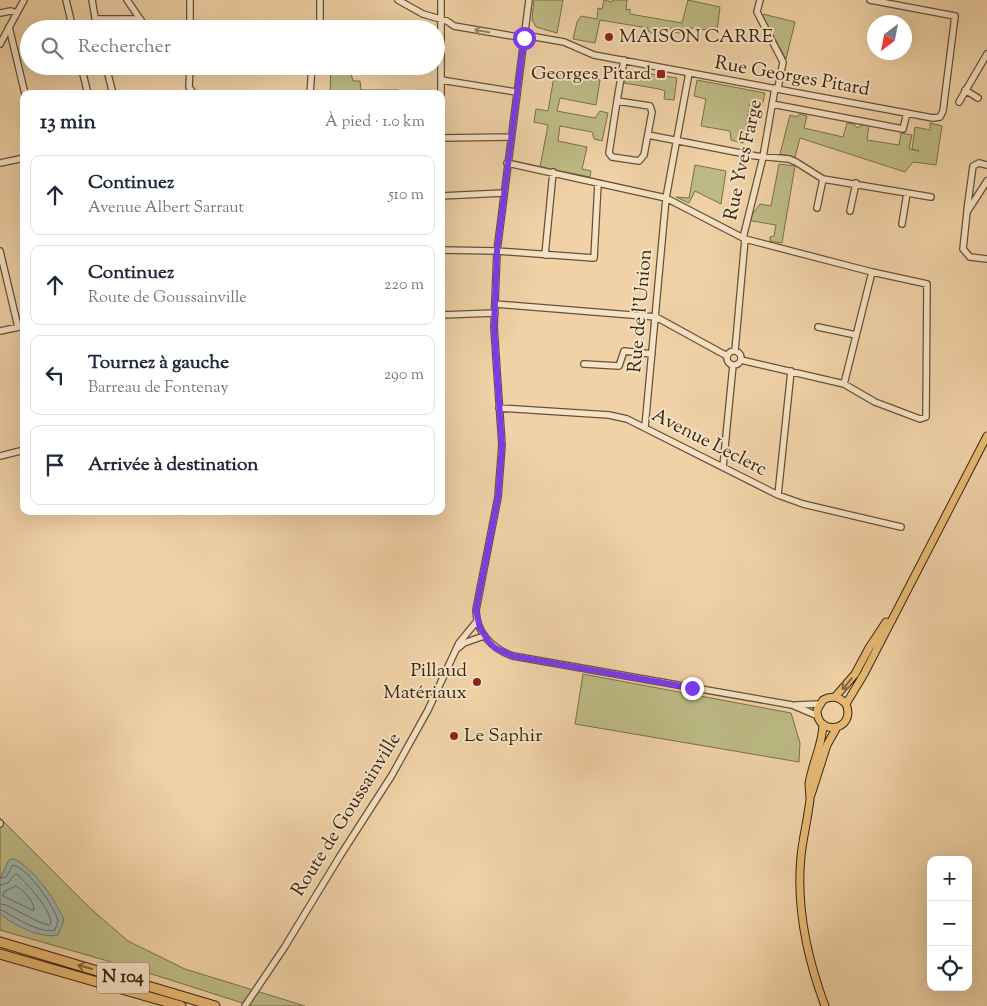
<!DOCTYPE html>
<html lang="fr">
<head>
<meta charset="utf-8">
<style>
  :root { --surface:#fff; --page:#f6f6f7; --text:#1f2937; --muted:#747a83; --line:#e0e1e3 }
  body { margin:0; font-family:"Sorts Mill Goudy",serif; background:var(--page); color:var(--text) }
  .controls { position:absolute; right:15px; bottom:15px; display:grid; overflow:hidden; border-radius:10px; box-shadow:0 5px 20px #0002 }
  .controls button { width:45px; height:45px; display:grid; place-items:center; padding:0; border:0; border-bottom:1px solid var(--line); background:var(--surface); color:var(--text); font:25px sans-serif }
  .compass { position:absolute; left:867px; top:15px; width:45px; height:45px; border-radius:50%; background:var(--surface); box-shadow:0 5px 20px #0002; rotate:212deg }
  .stop { position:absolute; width:15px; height:15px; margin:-11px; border:4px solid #7c3aed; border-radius:50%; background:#fff }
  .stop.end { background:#7c3aed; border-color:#fff; box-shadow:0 1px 5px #0008 }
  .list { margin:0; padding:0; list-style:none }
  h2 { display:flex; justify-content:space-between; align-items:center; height:65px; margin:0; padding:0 20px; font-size:21px }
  h2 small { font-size:16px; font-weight:400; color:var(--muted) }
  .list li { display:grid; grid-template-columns:32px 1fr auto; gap:15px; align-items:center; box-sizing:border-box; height:80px; margin:0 10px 10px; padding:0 10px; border:1px solid var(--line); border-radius:10px }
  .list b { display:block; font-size:19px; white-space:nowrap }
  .list p { margin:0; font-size:16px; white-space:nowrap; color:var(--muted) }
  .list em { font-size:16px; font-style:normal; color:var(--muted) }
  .icon { flex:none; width:28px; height:28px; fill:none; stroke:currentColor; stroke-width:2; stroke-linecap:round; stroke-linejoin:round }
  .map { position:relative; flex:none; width:987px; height:1006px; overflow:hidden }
  .search { position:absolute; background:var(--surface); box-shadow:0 5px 20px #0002; left:20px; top:20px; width:425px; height:55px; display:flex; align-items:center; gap:12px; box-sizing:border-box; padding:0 18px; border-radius:28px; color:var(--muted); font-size:19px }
  .panel { position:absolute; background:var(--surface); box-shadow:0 5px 20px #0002; left:20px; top:90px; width:425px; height:425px; border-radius:10px }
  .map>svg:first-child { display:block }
</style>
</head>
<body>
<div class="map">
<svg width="987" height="1006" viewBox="0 0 987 1006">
  <rect width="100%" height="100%" fill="#f1d2a7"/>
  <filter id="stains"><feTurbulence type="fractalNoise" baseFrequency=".004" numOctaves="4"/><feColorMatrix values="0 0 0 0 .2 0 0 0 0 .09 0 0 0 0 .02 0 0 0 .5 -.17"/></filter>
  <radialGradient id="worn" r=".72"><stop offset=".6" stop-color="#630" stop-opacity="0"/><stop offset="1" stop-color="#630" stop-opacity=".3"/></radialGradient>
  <!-- green -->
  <path fill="#bdbb85" stroke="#7a704a" d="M 534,0 L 563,0 L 557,33 L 536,27 L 532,20 Z
    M 604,0 L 612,2 L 613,0 L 627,0 L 626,10 L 630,9 L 630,14 L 682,23 L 688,0 L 720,7 L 717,31 L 690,28 L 689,31 L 679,33 L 664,30 L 659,36 L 648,31 L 648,28 L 600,20 L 595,43 L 573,39 L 577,22 L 581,16 L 597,19 L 598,8 L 602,9 Z
    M 763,14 L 795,22 L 786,59 L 763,17 Z
    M 331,66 L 349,66 L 353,81 L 360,81 L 361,90 L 398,90 L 398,94 L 330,94 Z
    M 626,70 L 677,78 L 674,100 L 664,99 L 665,91 L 659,89 L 624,83 Z
    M 555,71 L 600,80 L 596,105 L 560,98 L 557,111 L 595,118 L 600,111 L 608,113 L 602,141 L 594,139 L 592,132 L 560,126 L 558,141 L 587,147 L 582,169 L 591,171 L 590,177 L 540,167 L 548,125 L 534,122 L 536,109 L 548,111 Z
    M 697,80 L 765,93 L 762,106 L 750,104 L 743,143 L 731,140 L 730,131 L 701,126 L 706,99 L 694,96 Z
    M 799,114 L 807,116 L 804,128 L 843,137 L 847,123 L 854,124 L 857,128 L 864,124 L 869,125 L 867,140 L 899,145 L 901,133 L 912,135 L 909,149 L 919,151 L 912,149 L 915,127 L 930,130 L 930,123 L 942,126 L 936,165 L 913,162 L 905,172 L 800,138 L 795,157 L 780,154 L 790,115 L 797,117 Z
    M 779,164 L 795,166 L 782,243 L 770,241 L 770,237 L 774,236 L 776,225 L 752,221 L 751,219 L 752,215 L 760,204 L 771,206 Z
    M 695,165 L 726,171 L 721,204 L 695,191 L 689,203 L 676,197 L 689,198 Z
    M 583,674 L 791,713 L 800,743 L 799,762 L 575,724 Z
    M 0,818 L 91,909 L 128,941 L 185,969 L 305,1006 L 252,1006 L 139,970 L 0,930 L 0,914 L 12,921 L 14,859 L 9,860 L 0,879 Z"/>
  <!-- water -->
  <path fill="#9cb6af" stroke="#747c6f" d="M 14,859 C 35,869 55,900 64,920 L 58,935 C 40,939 14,925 0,914 L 0,879 L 9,860 Z"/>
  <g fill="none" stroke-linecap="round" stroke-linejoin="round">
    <!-- shore -->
    <path stroke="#6a6e5f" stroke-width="1" d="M 0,878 L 6,877 L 13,865 C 29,869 54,906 58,921 L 55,930 C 41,934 15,918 4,911 L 0,910
      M 0,885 L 8,883 L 14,875 L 17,874 C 28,885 50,908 51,923 L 49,925 L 39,922 L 6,905 L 0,904
      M 16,886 C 23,889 35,903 34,910 L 32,910 L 3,896 L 4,892 Z"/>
    <!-- minor casing -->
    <g stroke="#665135" stroke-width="8">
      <path id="minor" d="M 66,0 L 73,29
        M 92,0 L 97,29
        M 127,0 L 147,29
        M 320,0 L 320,29
        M 398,0 L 423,14 L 447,21 L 454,26 L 524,38
        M 529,0 L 497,251 L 494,327 L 502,445 L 498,497 L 476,610 C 476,632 492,649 513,656 L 792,705 L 818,716
        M 760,0 L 757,12 L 783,62 L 778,88
        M 0,13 L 11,11 L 17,13
        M 96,19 L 140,19
        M 9,27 L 25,94
        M 190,29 L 190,0
        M 524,35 L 564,42 L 594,55 L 933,118 L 940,117 L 943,111 L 955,16 L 870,0
        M 0,44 L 24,0
        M 81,66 L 88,94
        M 106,66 L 113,94
        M 180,66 L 190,67 L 189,87 L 194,94
        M 441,80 L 516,92
        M 965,90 L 978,98
        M 310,94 L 312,66
        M 441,94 L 441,0
        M 617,101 L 650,106 L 652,112 L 644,155 L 639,161 L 612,157 L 609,153 Z
        M 617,101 L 624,60
        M 959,102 L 987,54
        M 772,104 L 903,129 L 907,113
        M 648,135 L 756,156 L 789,159 L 796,162 L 823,179 L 931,197
        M 441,138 L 510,137
        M 0,163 L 24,158
        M 507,163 L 666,198 L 745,239 L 872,272 L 927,284 L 926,417 L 920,419 L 875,402 L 844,384 L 741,360
        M 987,181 L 967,212 L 963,249 L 970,257 L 987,259
        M 441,196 L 503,193
        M 817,208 L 823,179
        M 967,210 L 973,166 L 979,163 L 987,165
        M 850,211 L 856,183
        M 902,224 L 907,193
        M 743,238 L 763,157 L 775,88
        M 441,250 L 497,251 L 594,258 L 598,183
        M 0,251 L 18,327
        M 545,255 L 553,172
        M 495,304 L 656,317 L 727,356
        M 441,315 L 495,313
        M 818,327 L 856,335
        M 0,331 L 24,326
        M727 358a7 7 0 1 1 14 0a7 7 0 1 1-14 0Z
        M 735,351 L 745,239
        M 584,364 L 619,366 L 624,351 L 652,354
        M 844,384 L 872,272
        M 499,408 L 609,415 L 627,419 L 778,495 L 803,504 L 901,527
        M 645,427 L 666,198 L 689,73
        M 0,456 L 24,450
        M 723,467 L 733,365
        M 778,495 L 791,371
        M 457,649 L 464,643 L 484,636
        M 796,705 L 819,704
        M 0,824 L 0,823
        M 245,1006 L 284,948 L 340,856 L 392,775 L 428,710 L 459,643 L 477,621"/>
    </g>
    <!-- major casing -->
    <g stroke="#37260f" stroke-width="9">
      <path id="major" d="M 835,697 L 855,674 L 869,648 L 886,622
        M 846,704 C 840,697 832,695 823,700 L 817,710 C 817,738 857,730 846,704 L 864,674 L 987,436
        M 823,724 C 823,744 812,763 809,784 C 809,789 810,794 810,799 C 808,818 803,837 801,856 C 796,907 807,958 825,1006
        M 811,795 L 827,745 L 837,727"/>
    </g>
    <!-- highway casing -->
    <g stroke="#37260f" stroke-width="11">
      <path id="highway" d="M 0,942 L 215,1006
        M 0,954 L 181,1006"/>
    </g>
    <!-- minor -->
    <use href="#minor" stroke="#f6e2c6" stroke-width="5.5"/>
    <!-- major -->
    <use href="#major" stroke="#e8b974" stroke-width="7"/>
    <!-- highway -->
    <use href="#highway" stroke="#e8b974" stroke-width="9"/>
  </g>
  <!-- one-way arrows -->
  <defs><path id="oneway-shaft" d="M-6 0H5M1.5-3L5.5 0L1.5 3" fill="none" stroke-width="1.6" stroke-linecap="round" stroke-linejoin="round" transform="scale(1.25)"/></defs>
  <use stroke="#96846a" href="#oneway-shaft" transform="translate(482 31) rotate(-170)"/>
  <g stroke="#87683c">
    <use href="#oneway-shaft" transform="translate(847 684) rotate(130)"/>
    <use href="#oneway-shaft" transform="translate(85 967) rotate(-164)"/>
  </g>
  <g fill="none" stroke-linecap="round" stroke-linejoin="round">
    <!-- route -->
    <path stroke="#7c3aed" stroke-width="6" d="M 524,38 L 497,251 L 494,327 L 502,446 L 498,497 L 476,610 L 480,628 L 489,642 L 495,648 L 513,656 L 692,688"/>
  </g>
  <!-- markers -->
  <g fill="#8f2418" stroke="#f6e2c6" stroke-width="2">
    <circle cx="609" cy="37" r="5"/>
    <rect x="656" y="69" width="10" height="10" rx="2.5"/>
    <circle cx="477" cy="682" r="5"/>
    <circle cx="454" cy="736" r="5"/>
  </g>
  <g text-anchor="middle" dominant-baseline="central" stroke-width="4" stroke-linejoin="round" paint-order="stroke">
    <!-- shield labels -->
    <rect fill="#f6e2c6" stroke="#705e46" stroke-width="1" x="97" y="962.5" width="52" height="31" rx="4"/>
    <g font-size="18" font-weight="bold" fill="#37260f">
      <text x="123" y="978">N 104</text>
    </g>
    <!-- poi labels -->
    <g font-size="19" fill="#37260f" stroke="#f6e2c6" text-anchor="start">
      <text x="619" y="37">MAISON CARRE</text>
      <text x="651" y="74" text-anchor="end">Georges Pitard</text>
      <text x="467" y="671" text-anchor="end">Pillaud<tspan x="467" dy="22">Matériaux</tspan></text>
      <text x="464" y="736">Le Saphir</text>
    </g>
    <!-- street labels -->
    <g font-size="19" fill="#37260f" stroke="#f6e2c6">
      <text transform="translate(792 77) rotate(10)">Rue Georges Pitard</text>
      <text transform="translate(744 160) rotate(-78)">Rue Yves Farge</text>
      <text transform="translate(641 311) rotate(-85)">Rue de l'Union</text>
      <text transform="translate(709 443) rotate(27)">Avenue Leclerc</text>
      <text transform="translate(347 815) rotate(-58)">Route de Goussainville</text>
    </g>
  </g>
  <rect width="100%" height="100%" filter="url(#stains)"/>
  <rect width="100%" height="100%" fill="url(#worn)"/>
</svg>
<div class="controls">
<button>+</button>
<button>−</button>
<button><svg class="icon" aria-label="locate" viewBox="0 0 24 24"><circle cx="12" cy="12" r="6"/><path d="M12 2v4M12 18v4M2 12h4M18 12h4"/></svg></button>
</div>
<svg class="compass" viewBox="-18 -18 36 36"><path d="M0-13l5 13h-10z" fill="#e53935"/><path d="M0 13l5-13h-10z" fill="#747a83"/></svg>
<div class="stop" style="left:524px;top:38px"></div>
<div class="stop end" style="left:692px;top:688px"></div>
<div class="search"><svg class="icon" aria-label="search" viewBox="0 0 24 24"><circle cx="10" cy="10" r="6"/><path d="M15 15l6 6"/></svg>Rechercher</div>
<section class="panel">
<h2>13 min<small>À pied · 1.0 km</small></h2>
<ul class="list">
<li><svg class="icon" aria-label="ahead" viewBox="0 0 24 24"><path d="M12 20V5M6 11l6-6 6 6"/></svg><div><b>Continuez</b><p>Avenue Albert Sarraut</p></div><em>510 m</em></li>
<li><svg class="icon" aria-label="ahead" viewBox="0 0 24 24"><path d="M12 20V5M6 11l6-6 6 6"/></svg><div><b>Continuez</b><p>Route de Goussainville</p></div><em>220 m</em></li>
<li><svg class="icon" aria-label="left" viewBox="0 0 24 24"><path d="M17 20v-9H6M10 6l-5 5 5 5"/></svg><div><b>Tournez à gauche</b><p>Barreau de Fontenay</p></div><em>290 m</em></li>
<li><svg class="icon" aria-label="arrive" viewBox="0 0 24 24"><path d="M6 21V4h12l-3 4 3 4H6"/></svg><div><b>Arrivée à destination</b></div></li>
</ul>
</section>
</div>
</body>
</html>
